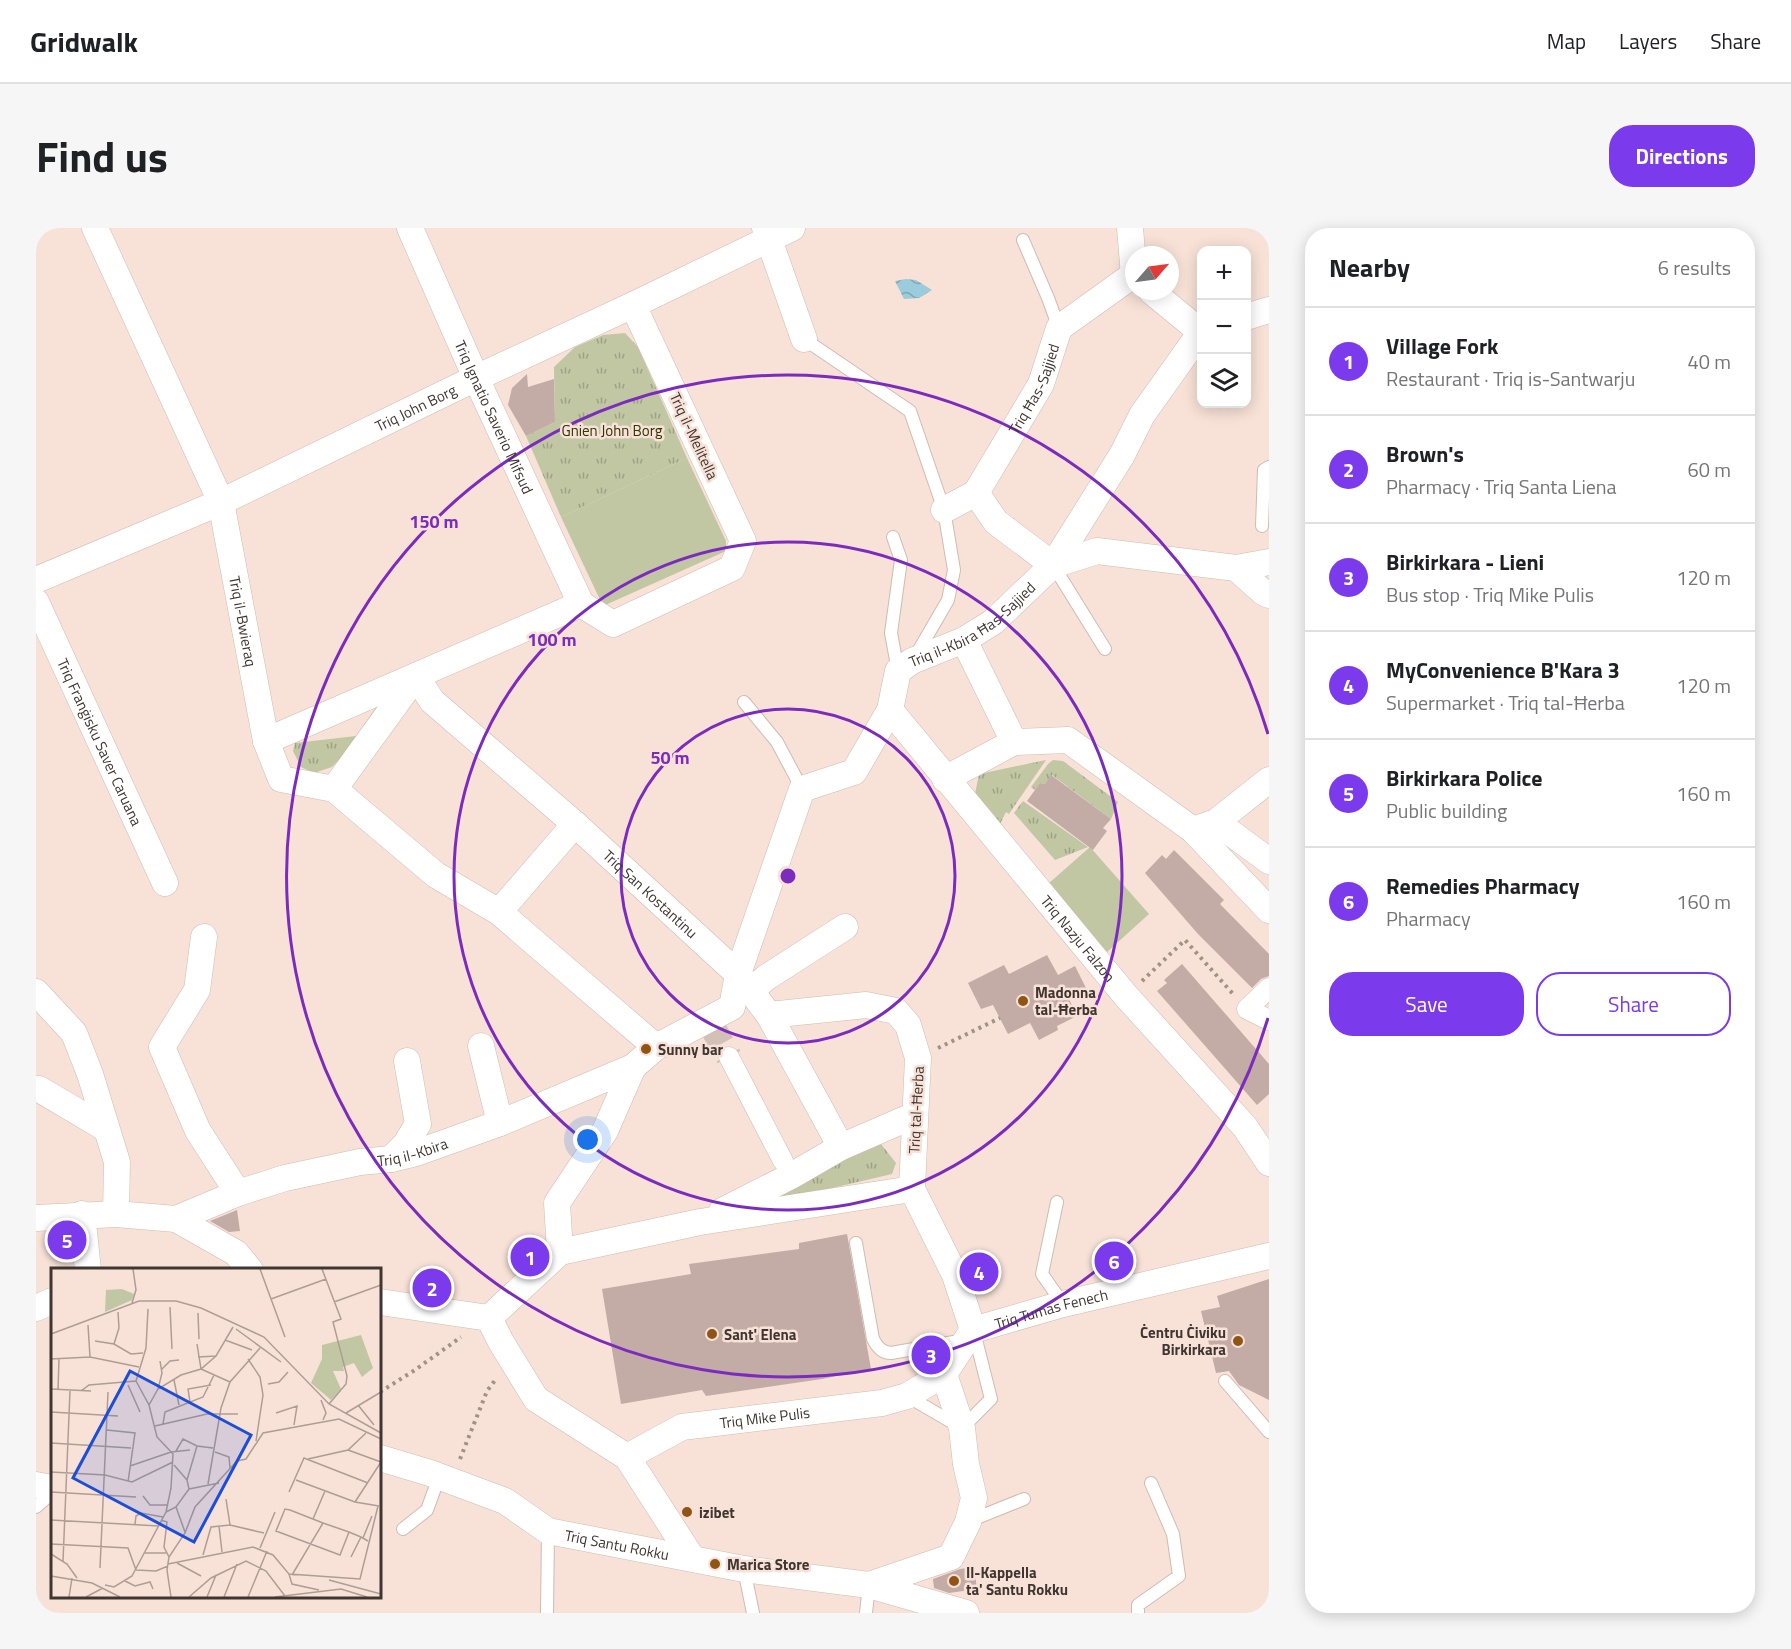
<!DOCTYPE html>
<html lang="en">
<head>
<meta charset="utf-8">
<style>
  :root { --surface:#fff; --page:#f6f6f6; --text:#202124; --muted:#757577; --line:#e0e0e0; --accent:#7c3aed }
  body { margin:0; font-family:"Titillium Web",sans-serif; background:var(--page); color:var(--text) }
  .controls { position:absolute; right:18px; top:18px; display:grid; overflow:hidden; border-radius:12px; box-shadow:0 3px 15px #0003 }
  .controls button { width:54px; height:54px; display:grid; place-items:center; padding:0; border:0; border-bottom:2px solid var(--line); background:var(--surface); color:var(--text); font:30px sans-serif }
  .compass { position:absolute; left:1089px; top:18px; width:54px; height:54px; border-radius:50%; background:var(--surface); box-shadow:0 3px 15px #0003; rotate:62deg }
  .you { position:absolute; left:552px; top:912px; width:21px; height:21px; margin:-15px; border:4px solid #fff; border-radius:50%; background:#1a73e8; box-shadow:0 0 0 9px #1a73e833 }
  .badge { display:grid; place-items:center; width:39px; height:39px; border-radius:50%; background:var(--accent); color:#fff; font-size:20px; font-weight:700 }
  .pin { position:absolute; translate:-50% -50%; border:3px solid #fff; box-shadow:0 2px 6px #0006 }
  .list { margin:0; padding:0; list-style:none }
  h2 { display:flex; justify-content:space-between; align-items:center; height:78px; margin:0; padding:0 24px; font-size:26px }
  h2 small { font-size:20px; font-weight:400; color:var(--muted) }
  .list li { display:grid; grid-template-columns:39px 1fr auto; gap:18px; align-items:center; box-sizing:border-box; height:108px; padding:0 24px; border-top:2px solid var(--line) }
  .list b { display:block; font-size:22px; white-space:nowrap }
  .list p { margin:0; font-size:20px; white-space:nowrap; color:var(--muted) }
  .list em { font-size:20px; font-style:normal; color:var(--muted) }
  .actions { display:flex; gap:12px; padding:18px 24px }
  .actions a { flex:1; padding:14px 0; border:2px solid var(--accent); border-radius:24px; text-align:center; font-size:21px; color:var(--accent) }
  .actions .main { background:var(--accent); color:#fff }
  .icon { flex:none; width:33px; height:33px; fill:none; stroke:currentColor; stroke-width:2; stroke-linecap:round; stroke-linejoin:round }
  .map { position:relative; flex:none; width:1233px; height:1385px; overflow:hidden; border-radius:24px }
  header { display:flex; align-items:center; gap:36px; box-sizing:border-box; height:84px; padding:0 30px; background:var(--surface); border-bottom:2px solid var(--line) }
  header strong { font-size:28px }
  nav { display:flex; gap:33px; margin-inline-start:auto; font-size:21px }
  .intro { display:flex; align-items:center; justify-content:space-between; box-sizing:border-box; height:144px; padding:0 36px }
  h1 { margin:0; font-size:42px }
  .button { padding:15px 27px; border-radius:24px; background:var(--accent); color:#fff; font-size:21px; font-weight:700 }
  main { display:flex; gap:36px; padding:0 36px }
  aside { flex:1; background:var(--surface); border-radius:24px; box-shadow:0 3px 15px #0003 }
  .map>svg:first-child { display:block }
</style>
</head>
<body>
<header>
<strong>Gridwalk</strong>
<nav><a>Map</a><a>Layers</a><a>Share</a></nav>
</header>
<div class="intro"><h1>Find us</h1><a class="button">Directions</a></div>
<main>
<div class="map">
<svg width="1233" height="1385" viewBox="0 0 1233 1385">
  <defs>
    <pattern id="grass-tufts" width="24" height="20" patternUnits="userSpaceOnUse" patternTransform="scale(1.5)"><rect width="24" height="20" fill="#c0c7a2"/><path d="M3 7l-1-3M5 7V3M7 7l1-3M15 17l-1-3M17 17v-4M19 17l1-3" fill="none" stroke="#9da285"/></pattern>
    <pattern id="water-waves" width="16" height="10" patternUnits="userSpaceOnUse" patternTransform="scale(1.5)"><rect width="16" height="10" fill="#9bccdc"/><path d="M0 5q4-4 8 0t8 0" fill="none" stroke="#80a6b3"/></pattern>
  </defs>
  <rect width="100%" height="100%" fill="#f8e2d7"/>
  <!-- grass -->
  <path fill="url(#grass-tufts)" d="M 589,105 L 602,119 L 651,230 L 525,289 L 490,208 L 519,194 L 518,139 L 539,119 L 567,107 Z
    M 341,478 L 348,485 L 296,539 L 278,545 L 265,539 L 257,523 L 259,515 L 320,508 Z
    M 1010,532 L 973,586 L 970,584 L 964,596 L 939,566 L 943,546 Z
    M 1017,532 L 1027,533 L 1082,574 L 1075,591 L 1016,547 L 1009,556 L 1004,555 L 999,562 L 995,559 L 1012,536 Z
    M 987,573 L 1052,619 L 1019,632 L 978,585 Z
    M 845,916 L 860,935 L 856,946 L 732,975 L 790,935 Z"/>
  <!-- garden -->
  <path fill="#c0c7a2" d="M 651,230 L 690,313 L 690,323 L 567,378 L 525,289 Z
    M 1054,619 L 1113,686 L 1071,724 L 1012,656 Z"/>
  <!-- water -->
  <path fill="url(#water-waves)" d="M 870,51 L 880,52 L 896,62 L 883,70 L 868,71 L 859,53 Z"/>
  <!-- building -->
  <path fill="#c3aba6" d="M 491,146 L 492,159 L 518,151 L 519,194 L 490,208 L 472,177 L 476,160 Z
    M 1015,547 L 1075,591 L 1067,600 L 1071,603 L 1057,622 L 991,573 L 1004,555 L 1009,556 Z
    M 1138,622 L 1188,672 L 1184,676 L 1233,726 L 1233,748 L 1225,751 L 1216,760 L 1162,706 L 1109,645 L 1126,627 L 1130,631 Z
    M 1011,727 L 1022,747 L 1039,738 L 1050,760 L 1032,769 L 1041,788 L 1021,798 L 1022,802 L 1003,812 L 994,795 L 972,806 L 957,777 L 945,781 L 932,755 L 968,737 L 973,746 Z
    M 1146,736 L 1233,836 L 1233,866 L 1221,877 L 1121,763 L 1131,755 L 1128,752 Z
    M 201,982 L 204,1003 L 193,1004 L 174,993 Z
    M 811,1006 L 835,1141 L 786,1151 L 670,1168 L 666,1162 L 585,1176 L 566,1061 L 655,1046 L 653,1036 L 763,1021 L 763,1015 Z
    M 1233,1051 L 1233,1172 L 1203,1157 L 1193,1143 L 1180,1145 L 1165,1083 L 1184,1079 L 1181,1068 Z
    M 938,1339 L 941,1361 L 913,1365 L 898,1360 L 897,1351 L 924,1341 Z"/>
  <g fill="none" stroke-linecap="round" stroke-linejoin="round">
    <!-- minor-tunnel -->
    <path stroke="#d3c0b6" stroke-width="26" stroke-dasharray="26 13" stroke-linecap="butt" d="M 673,793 L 693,829"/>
    <!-- service casing -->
    <g stroke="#d0bbb0" stroke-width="14">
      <path id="service" d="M 987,12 L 1012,70 L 1023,100
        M 768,111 L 874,183 L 908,282 L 918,342 L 912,372 L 880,427
        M 1226,298 L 1228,242 L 1233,239
        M 857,309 L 865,332 L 855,405 L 862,443
        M 1017,337 L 1069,421
        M 708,474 L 741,514 L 766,561
        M 1021,974 L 1006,1046 L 1027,1076
        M 820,1015 L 837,1111 C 841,1119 846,1125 855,1125 L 929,1112
        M 1189,1153 L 1233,1204
        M 871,1168 L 926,1200 L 955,1171 L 938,1104
        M 0,1279 L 16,1265
        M 933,1293 L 988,1271
        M 367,1301 L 391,1282 L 403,1249
        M 708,1341 L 717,1385
        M 511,1385 L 512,1303
        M 830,1385 L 833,1357
        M 1102,1385 L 1102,1377 L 1143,1348 L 1137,1306 L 1115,1255"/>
    </g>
    <!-- pedestrian casing -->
    <g stroke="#d0bbb0" stroke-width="21">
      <path id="pedestrian" d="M 1233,760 L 1211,781 L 1233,792
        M 693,829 L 747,933"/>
    </g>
    <!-- minor casing -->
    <g stroke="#d0bbb0" stroke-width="27">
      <g id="minor">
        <path id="s1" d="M 59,0 L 185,274 L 230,513 L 245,551 L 298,561 L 400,647 L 463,684 L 620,819"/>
        <path id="s2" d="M 374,0 L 440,150 L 545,376"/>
        <path d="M 729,0 L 768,111"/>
        <path d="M 1094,0 L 1098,48"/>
        <path d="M 1115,63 L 1165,104"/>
        <path d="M 1210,89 L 1233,82"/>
        <path d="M 940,265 L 960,294 L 1017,337"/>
        <path id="s3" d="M 908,282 L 940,265 L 1005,156 L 1023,100 L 1097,47"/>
        <path d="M 1017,337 L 1061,323 L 1200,340 L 1227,364 L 1233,367"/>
        <path d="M 1200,340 L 1233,334"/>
        <path id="s4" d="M 0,352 L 185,274 L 440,150 L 597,77 L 756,0"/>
        <path id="s5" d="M 0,374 L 129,655"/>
        <path d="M 928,412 L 978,514"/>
        <path id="s6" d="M 380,448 L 396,473 L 539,596 L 702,746 L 733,787 L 805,919"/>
        <path id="s7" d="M 854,482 L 1090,768 L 1209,899 L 1233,935"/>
        <path d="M 230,513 L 545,376 L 577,396 L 696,340 L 707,313 L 597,77"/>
        <path d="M 909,551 L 978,514 L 1032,512 L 1157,602 L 1233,682"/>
        <path d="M 298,561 L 380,448"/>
        <path d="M 1180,594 L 1233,633"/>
        <path d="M 1157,602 L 1180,594 L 1233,552"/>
        <path d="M 463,684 L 539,596"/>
        <path d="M 168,709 L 161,762 L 126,819 L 162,903 L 202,965"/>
        <path d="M 714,763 L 731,749 L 809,699"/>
        <path d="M 0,764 L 38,805 L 54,846 L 81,934 L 80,986"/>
        <path d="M 733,787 L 830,777 L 860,783 L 872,797 L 882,830 L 876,961 L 919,1047 L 937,1102"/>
        <path d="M 445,818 L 464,895"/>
        <path d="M 3,861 L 69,900"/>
        <path d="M 355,931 L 369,917 L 382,896 L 371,833"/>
        <path d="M 686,983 L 755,948 L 805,919 L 879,887"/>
        <path d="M 46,986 L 52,1042"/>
        <path id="s8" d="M 0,990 L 80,986 L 140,991 L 202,965 L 249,950 L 324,934 L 355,931 L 380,925 L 464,895 L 597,839 L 620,819 L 696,779 L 702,746 L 766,561 L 818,544 L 854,482 L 862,443 L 876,433 L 928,412 L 957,394 L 1017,337 L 1086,227 L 1106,187 L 1165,104"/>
        <path d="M 140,991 L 200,1025 L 214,1042"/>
        <path d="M 524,1024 L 521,975 L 569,903 L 597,839"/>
        <path d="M 344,1074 L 453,1090"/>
        <path d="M 0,1080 L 16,1073"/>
        <path d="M 453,1090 L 524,1024 L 664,994 L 876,961"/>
        <path d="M 453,1090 L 465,1114 L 500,1171 L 591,1229 L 656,1330"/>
        <path id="s9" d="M 937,1102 L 1027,1076 L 1233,1028"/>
        <path id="s10" d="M 591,1229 L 646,1199 L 846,1175 L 871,1168 L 908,1146 L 937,1102"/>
        <path id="s11" d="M 344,1230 L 394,1245 L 469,1273 L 512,1303 L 708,1341 L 833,1357 L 930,1385"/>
        <path d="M 0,1257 L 16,1260"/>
        <path d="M 833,1357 L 915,1329 L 932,1294 L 938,1270 L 930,1236 L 926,1200 L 908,1146"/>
      </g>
    </g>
    <!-- path -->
    <path stroke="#a09189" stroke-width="4" stroke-dasharray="3 4.5" stroke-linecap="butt" d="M 1106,753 L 1149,712 L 1198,767
      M 902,820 L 964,790
      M 344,1164 L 379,1142 L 425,1109
      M 424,1231 L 451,1163 L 460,1151"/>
    <!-- service -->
    <use href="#service" stroke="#fff" stroke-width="12"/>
    <!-- pedestrian -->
    <use href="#pedestrian" stroke="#fff" stroke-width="20"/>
    <!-- minor -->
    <use href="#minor" stroke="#fff" stroke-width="26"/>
  </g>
  <!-- distance rings -->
  <g fill="none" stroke="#7b2cbf" stroke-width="3">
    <circle cx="752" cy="648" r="167"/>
    <circle cx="752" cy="648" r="334"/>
    <path d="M1232 790A501 501 0 1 1 1232 506"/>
  </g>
  <!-- markers -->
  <g fill="#905414" stroke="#f8e2d7" stroke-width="2">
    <circle cx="987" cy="773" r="6"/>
    <circle cx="610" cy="821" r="6"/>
    <circle cx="676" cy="1106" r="6"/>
    <circle cx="1202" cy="1113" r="6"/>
    <circle cx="651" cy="1284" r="6"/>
    <circle cx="679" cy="1336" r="6"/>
    <circle cx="918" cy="1353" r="6"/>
  </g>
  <g text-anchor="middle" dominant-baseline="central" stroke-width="5" stroke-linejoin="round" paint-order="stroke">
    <!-- street labels -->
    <g font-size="15" fill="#3f3632" stroke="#f8e2d7">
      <text stroke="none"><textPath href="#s3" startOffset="156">Triq Ħas-Sajjied</textPath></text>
      <text stroke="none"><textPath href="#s4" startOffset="417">Triq John Borg</textPath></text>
      <text stroke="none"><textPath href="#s2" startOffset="207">Triq Ignatio Saverio Mifsud</textPath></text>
      <text transform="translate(658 208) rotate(65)">Triq il-Melitella</text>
      <text stroke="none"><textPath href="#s1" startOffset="423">Triq il-Bwieraq</textPath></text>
      <text stroke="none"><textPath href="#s8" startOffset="1224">Triq il-Kbira Ħas-Sajjied</textPath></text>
      <text stroke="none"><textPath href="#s5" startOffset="154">Triq Franġisku Saver Caruana</textPath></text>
      <text stroke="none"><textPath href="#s6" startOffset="321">Triq San Kostantinu</textPath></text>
      <text stroke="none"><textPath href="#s7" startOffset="296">Triq Nazju Falzon</textPath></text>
      <text transform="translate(880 882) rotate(-87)">Triq tal-Ħerba</text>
      <text stroke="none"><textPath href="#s8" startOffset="387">Triq il-Kbira</textPath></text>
      <text stroke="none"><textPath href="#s9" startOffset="81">Triq Tumas Fenech</textPath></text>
      <text stroke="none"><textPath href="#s10" startOffset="146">Triq Mike Pulis</textPath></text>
      <text stroke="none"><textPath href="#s11" startOffset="255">Triq Santu Rokku</textPath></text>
    </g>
    <!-- park labels -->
    <g font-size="15" fill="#2f3504" stroke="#f8e2d7">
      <text x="576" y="202">Gnien John Borg</text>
    </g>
    <!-- poi labels -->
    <g font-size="15" font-weight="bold" fill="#3f3632" stroke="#f8e2d7" text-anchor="start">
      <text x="999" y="764">Madonna<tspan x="999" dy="17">tal-Ħerba</tspan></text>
      <text x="622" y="821">Sunny bar</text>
      <text x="1190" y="1104" text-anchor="end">Ċentru Ċiviku<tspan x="1190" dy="17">Birkirkara</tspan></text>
      <text x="688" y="1106">Sant' Elena</text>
      <text x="663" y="1284">izibet</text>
      <text x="691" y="1336">Marica Store</text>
      <text x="930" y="1344">Il-Kappella<tspan x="930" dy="17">ta' Santu Rokku</tspan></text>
    </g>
  </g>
  <!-- overview -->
  <g transform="translate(15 1040)">
    <rect width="330" height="330" fill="#f8e2d7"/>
    <path d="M 71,21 L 83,26 L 81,32 L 54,44 L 55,22 ZM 310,67 L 322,100 L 311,109 L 303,95 L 292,99 L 293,103 L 282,103 L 290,121 L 280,132 L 260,115 L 271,91 L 271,77 Z" fill="#c0c7a2"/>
    <path fill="none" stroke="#ae9d95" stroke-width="1.5" d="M 209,1 L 234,69M 271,1 L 290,51 L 282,54 L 296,108 L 295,116 L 278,136M 220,31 L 275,11M 283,34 L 330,17M 81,35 L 85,22 L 82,1M 119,39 L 121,81M 147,45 L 148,71M 37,57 L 39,89M 185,61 L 230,94M 0,66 L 88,33 L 125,33 L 150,40 L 213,69 L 278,136 L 330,165M 174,72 L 201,82M 44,73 L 63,76 L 80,86 L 92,85M 63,76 L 68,60 L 67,44M 146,76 L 150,101M 147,89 L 165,88M 0,91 L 39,89 L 88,99M 197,91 L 209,109 L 212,127 L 205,173M 111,101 L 119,93 L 128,92M 150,101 L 179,114M 123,112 L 128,137M 85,113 L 95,80 L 97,41M 217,116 L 228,114 L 237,104M 77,117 L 89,144M 0,121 L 40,123M 107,121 L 111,105 L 109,93M 7,122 L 8,91M 30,123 L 38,117 L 85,113M 270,132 L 275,145 L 272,152M 139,134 L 137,121 L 160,117M 98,137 L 107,121 L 130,107 L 150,101 L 165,88 L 182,59M 307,137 L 323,157M 0,144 L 67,148M 225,145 L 246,138 L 243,157M 295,145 L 330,124M 112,156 L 114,144 L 152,129 L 163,107M 104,158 L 156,146 L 187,146M 56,162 L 84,165 L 77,214M 0,175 L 80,180M 297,182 L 330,194M 125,183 L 132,171 L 146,178 L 162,180M 164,184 L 178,189 L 179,200M 257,191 L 297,182 L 315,165M 123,197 L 136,212M 79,198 L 120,184 L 139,182M 0,204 L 54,207 L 81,214 L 122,194M 245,212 L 304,234 L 328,238M 157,216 L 170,140 L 179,114 L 209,80M 138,221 L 136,212 L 146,178M 138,221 L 168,215M 0,224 L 85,229M 238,224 L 253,190 L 317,215M 92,228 L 99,237 L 116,237M 175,231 L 179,257M 304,234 L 330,194M 125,239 L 134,264M 115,244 L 125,239 L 138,221M 262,251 L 274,223M 0,252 L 108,258M 110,252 L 116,254 L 113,279 L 118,289M 84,256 L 85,248 L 90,245 L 112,249M 168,258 L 171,284M 298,264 L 289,287 L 225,263 L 234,241 L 239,242 L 272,255 L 298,264 L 310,269 L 317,273M 312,270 L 321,248M 0,276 L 77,280 L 85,302M 209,280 L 224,244M 94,285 L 115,285M 0,286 L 16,296 L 26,310M 152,287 L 160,259 L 179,257 L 213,265M 300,289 L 310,269M 12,293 L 19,123M 126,295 L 150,308M 117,296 L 202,279 L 222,287 L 238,306 L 241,316 L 268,322M 49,300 L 57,124M 85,302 L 105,303 L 117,298M 238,306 L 309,311 L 327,238M 241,307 L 272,255M 0,308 L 41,315 L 69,329M 278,312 L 330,326M 74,313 L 84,318 L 99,314 L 102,321M 54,317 L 63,319 L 81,308 L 115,244 L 120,220 L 122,186 L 106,169 L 98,137 L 85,113M 18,329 L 21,310M 35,329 L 52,320M 120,329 L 116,302 L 118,289 L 134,265 L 144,239 L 186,193 L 195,191 L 212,165 L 288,151 L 330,171M 138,329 L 160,310 L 195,293 L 215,303 L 234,328M 156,329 L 165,307M 173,329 L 186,296M 197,329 L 216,283M 224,329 L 290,321 L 316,329"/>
    <path fill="#1d4ed8" fill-opacity="0.15" stroke="#1d4ed8" stroke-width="3" d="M 79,103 L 200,167 L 143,274 L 22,210 Z"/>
    <rect width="330" height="330" fill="none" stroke="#3f3632" stroke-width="3"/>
  </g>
  <circle cx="752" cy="648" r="9" fill="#7b2cbf" stroke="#f8e2d7" stroke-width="3"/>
  <g font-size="18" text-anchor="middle" font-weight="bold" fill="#7b2cbf" stroke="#f8e2d7" stroke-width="5" stroke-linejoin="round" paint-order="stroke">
    <text x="398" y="300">150 m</text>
    <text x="516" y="418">100 m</text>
    <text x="634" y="536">50 m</text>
  </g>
</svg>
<div class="controls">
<button>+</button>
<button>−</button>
<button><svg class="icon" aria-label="layers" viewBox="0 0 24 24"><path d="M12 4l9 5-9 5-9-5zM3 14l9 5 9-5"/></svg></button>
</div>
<svg class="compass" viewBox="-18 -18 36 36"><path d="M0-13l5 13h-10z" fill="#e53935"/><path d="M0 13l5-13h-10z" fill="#757577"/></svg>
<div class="you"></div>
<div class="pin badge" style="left:494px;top:1029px">1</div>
<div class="pin badge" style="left:396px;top:1060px">2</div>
<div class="pin badge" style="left:895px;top:1127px">3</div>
<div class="pin badge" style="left:943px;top:1044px">4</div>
<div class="pin badge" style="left:31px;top:1012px">5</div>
<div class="pin badge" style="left:1078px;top:1033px">6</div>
</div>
<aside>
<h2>Nearby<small>6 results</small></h2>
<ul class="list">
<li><span class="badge">1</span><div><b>Village Fork</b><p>Restaurant · Triq is-Santwarju</p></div><em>40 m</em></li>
<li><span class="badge">2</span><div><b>Brown's</b><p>Pharmacy · Triq Santa Liena</p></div><em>60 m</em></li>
<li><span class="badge">3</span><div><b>Birkirkara - Lieni</b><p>Bus stop · Triq Mike Pulis</p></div><em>120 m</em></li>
<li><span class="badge">4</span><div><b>MyConvenience B'Kara 3</b><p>Supermarket · Triq tal-Ħerba</p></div><em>120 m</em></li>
<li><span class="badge">5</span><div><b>Birkirkara Police</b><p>Public building</p></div><em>160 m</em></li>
<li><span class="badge">6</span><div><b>Remedies Pharmacy</b><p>Pharmacy</p></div><em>160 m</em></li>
</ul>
<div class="actions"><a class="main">Save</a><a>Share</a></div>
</aside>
</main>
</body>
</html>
